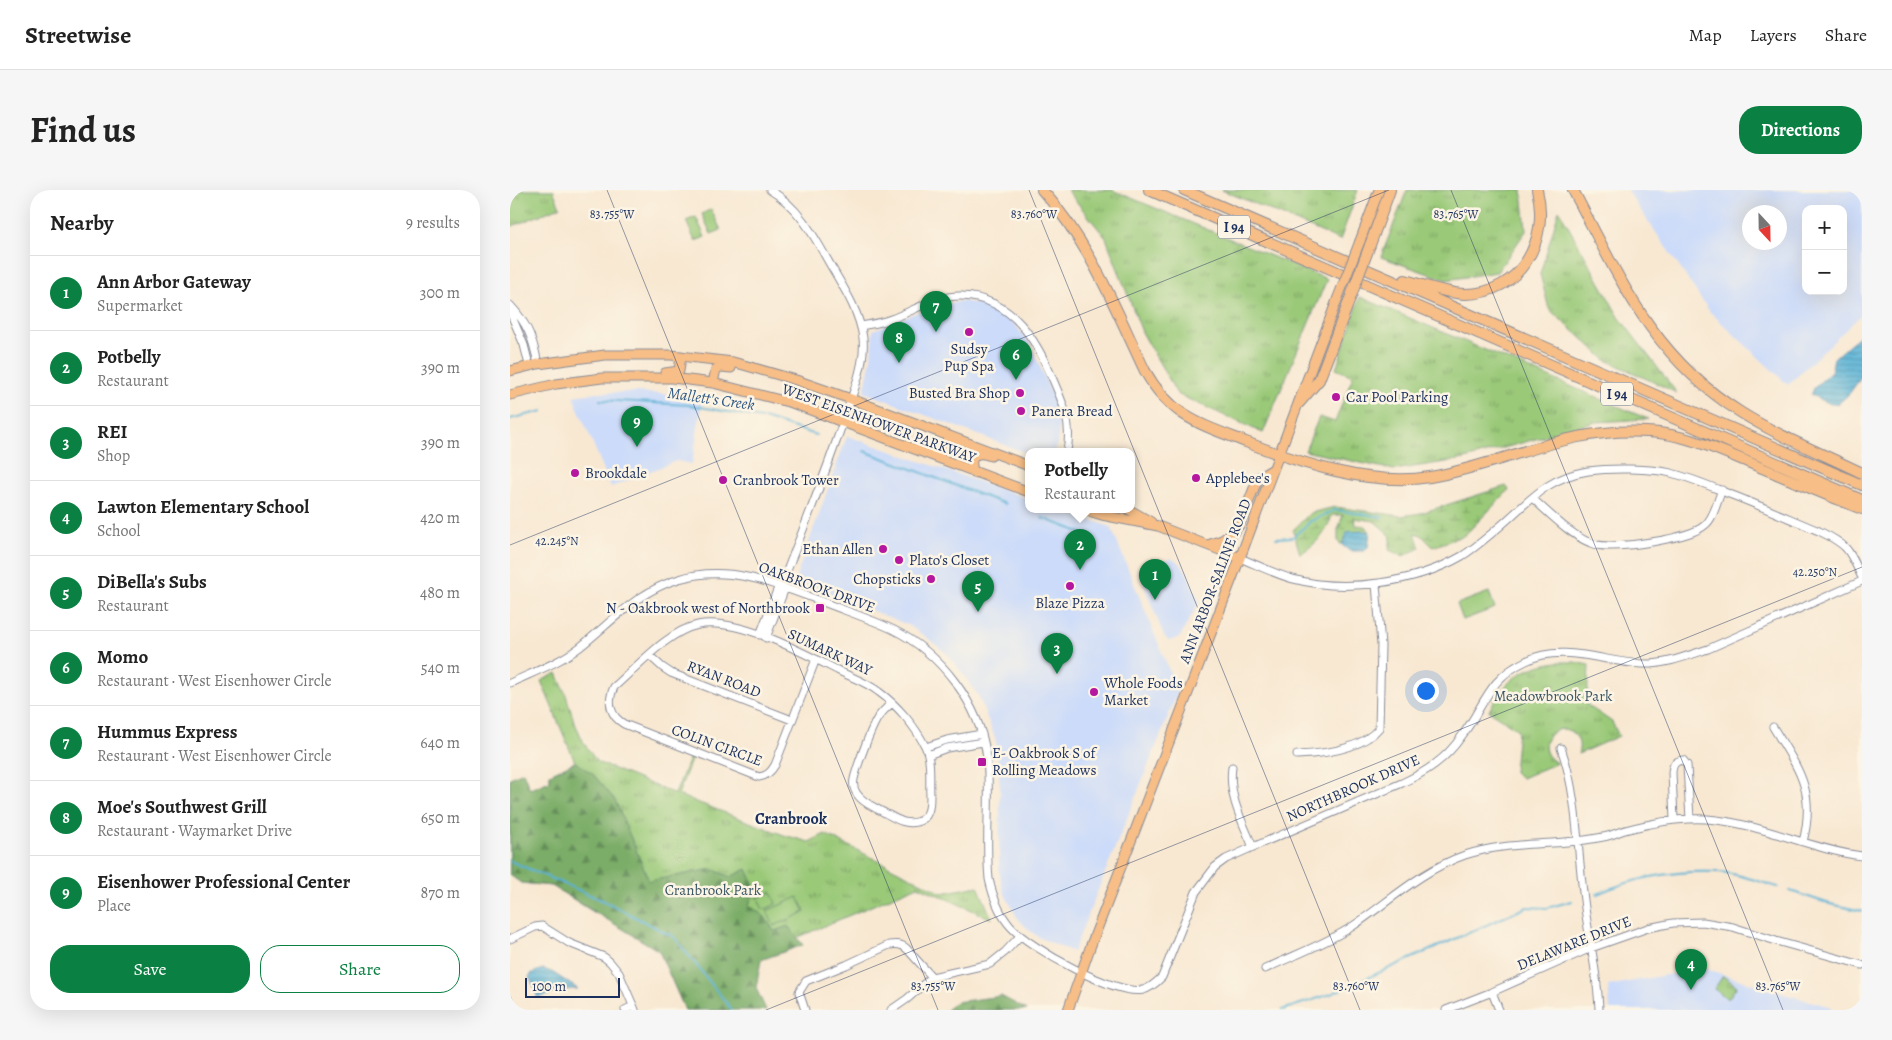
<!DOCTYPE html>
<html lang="en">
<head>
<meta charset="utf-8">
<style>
  :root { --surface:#fff; --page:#f6f6f6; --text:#222; --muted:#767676; --line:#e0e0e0; --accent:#0b8043 }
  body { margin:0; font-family:Alegreya,serif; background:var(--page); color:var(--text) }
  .controls { position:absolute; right:15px; top:15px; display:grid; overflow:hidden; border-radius:10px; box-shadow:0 5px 20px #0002 }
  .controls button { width:45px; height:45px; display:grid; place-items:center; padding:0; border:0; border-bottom:1px solid var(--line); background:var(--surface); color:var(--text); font:25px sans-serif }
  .compass { position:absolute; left:1232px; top:15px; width:45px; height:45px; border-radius:50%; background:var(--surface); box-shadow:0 5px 20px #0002; rotate:158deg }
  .scale { position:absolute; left:15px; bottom:12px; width:95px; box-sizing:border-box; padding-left:5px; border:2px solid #1b2f5e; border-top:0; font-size:14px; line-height:18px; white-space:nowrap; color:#1b2f5e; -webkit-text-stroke:4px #fcf5e5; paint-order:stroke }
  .you { position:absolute; left:915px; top:500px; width:18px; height:18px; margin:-12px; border:4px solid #fff; border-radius:50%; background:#1a73e8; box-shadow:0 0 0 8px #1a73e833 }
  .badge { display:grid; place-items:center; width:32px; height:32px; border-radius:50%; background:var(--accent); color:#fff; font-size:16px; font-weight:700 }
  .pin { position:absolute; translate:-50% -41px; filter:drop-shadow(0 1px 2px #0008) }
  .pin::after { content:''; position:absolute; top:26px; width:18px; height:15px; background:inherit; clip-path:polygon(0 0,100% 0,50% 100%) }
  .popup { position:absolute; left:515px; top:258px; width:110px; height:65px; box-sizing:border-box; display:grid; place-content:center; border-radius:10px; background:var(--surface); filter:drop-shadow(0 1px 4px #0005); font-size:16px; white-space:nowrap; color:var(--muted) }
  .popup b { font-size:19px; color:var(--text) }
  .popup::after { content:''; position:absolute; left:50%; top:100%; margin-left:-10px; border:10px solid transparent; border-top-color:var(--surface) }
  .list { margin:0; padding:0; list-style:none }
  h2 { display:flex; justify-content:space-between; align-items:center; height:65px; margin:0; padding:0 20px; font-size:21px }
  h2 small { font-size:16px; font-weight:400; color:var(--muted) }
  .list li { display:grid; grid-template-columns:32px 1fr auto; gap:15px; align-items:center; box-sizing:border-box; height:75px; padding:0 20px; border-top:1px solid var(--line) }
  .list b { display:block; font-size:19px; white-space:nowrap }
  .list p { margin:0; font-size:16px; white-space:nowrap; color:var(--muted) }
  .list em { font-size:16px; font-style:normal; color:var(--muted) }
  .actions { display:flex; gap:10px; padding:15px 20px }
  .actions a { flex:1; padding:11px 0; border:1px solid var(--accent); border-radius:20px; text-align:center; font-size:18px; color:var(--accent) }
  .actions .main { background:var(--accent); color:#fff }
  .map { position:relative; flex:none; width:1352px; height:820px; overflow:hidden; border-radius:20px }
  header { display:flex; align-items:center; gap:30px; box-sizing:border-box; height:70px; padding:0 25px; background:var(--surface); border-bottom:1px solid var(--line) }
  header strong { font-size:24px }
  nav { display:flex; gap:28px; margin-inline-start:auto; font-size:18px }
  .intro { display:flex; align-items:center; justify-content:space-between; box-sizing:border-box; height:120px; padding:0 30px }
  h1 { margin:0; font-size:35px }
  .button { padding:12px 22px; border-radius:20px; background:var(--accent); color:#fff; font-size:18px; font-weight:700 }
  main { display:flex; gap:30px; padding:0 30px }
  aside { flex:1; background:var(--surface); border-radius:20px; box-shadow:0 5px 20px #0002 }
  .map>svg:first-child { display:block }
</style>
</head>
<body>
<header>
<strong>Streetwise</strong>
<nav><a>Map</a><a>Layers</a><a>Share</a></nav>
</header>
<div class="intro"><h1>Find us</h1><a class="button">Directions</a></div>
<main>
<aside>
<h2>Nearby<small>9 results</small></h2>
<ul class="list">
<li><span class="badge">1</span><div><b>Ann Arbor Gateway</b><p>Supermarket</p></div><em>300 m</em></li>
<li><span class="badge">2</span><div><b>Potbelly</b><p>Restaurant</p></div><em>390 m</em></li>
<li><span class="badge">3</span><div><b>REI</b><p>Shop</p></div><em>390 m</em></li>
<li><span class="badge">4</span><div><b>Lawton Elementary School</b><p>School</p></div><em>420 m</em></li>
<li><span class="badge">5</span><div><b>DiBella's Subs</b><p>Restaurant</p></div><em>480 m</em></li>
<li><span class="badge">6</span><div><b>Momo</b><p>Restaurant · West Eisenhower Circle</p></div><em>540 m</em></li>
<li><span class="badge">7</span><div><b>Hummus Express</b><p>Restaurant · West Eisenhower Circle</p></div><em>640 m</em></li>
<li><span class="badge">8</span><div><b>Moe's Southwest Grill</b><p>Restaurant · Waymarket Drive</p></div><em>650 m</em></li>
<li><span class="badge">9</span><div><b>Eisenhower Professional Center</b><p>Place</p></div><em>870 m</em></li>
</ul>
<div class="actions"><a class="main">Save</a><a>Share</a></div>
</aside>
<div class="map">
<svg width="1352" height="820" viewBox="0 0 1352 820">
  <defs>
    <pattern id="grass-tufts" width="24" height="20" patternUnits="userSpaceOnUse" patternTransform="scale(1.25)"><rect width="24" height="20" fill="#9ac978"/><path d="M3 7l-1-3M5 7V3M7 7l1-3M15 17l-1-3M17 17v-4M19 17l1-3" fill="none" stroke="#7da466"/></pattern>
    <pattern id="forest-firs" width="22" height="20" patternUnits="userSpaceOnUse" patternTransform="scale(1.25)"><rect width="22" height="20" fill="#7bad68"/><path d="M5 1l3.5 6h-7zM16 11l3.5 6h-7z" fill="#648d59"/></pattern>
    <pattern id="wetland-marsh" width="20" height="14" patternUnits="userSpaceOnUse" patternTransform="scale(1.25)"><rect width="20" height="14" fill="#9ac978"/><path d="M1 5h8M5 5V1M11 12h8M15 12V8" fill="none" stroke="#7da466"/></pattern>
    <pattern id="water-rules" width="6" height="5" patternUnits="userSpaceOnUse" patternTransform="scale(1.25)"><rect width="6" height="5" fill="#58b2d6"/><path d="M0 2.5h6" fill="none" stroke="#4891b1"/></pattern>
  </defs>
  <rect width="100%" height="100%" fill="#fcf5e5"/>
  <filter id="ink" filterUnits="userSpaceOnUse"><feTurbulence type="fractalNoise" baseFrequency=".02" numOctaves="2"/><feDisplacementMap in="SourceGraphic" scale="10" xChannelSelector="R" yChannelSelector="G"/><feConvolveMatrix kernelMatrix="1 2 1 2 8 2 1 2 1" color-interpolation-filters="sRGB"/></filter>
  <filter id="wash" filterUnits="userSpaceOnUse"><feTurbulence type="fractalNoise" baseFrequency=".0096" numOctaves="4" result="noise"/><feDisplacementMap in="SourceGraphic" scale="20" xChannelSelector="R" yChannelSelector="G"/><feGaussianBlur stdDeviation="1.12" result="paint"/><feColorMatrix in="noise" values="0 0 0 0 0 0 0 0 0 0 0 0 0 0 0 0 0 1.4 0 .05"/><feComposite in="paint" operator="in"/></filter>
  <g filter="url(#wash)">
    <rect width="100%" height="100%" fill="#f8e8d2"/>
    <!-- built -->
    <path fill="#ccdbf9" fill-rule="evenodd" d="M 1117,0 L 1352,0 L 1352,124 L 1278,195 L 1200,122 ZM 1296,19 L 1333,19 L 1333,101 L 1296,101 ZM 1270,22 L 1270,52 L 1240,52 L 1240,22 Z
      M 453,111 L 475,116 L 496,128 L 505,135 L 520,153 L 547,217 L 549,237 L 546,261 L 519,261 L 519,264 L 354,202 L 361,169 L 363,140 L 423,116 Z
      M 125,202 L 193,207 L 182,274 L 166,271 L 101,297 L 63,206 L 85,203 Z
      M 337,246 L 519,309 L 519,319 L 548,319 L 601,337 L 668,502 L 563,762 L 530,748 L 519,740 L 508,729 L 493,701 L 489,681 L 490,598 L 486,551 L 469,507 L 454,485 L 437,464 L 415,446 L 398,435 L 285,390 Z
      M 661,368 L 670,373 L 677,383 L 689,412 L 670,447 L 659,451 L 654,446 L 628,381 Z
      M 1193,778 L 1278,805 L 1322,817 L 1321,820 L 1100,820 L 1098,796 Z"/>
    <!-- grass -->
    <path fill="url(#grass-tufts)" stroke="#5a7c6b" d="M 0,0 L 43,0 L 50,17 L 0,37 Z
      M 557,0 L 602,0 L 817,89 L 753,243 L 667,204 L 632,142 L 596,48 Z
      M 712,0 L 848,0 L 830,50 Z
      M 897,0 L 1012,0 L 1016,41 L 987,82 L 936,90 L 871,67 Z
      M 1049,20 L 1109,127 L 1167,203 L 1096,170 L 1039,119 L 1030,84 Z
      M 850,107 L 1138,229 L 1086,232 L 955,269 L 884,280 L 795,261 L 809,227 L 825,232 L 843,186 L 826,179 Z
      M 1047,472 L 1064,472 L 1079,475 L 1077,515 L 1102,532 L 1109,546 L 1068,564 C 1070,557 1070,551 1065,545 C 1047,526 1019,558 1047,573 L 1012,588 L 1004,582 L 1008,540 L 979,521 C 995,490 1012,477 1047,472 Z
      M 47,483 L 56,505 L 64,531 L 74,553 L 87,572 L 165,604 L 180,566 L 182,567 L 168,605 L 274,645 L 299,652 L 315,644 L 432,703 L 468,696 L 482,729 L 408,696 L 221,776 L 175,820 L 143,747 L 85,723 L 42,696 L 11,693 L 0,685 L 0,588 L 13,582 L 20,599 L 40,591 L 40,584 L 65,572 L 31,491 Z
      M 1213,786 L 1227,796 L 1218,809 L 1204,799 Z"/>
    <!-- forest -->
    <path fill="url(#forest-firs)" stroke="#4b6e63" d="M 65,572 L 83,584 L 105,610 L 139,691 L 202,679 L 220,687 L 237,679 L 245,697 L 239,715 L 255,727 L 264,741 L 278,736 L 293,755 L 251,770 L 246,798 L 256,820 L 175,820 L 149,761 L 42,696 L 11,693 L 0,685 L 0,588 L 13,582 L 20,599 L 40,591 L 40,584 Z
      M 491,806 L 517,820 L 436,820 L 446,812 Z"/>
    <!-- wetland -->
    <path fill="url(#wetland-marsh)" stroke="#5a7c6b" d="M 996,296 L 999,300 L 955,345 L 923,357 L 911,345 L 905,343 L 910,358 L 893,366 L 879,360 L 881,346 L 864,331 L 844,328 L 846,335 L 856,336 L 860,342 L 837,342 L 832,355 L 828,352 L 828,339 L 833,325 L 822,325 C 817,344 806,354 790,364 L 783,340 L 800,323 L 825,317 L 891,326 L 911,323 Z"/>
    <!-- garden -->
    <path fill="#9ac978" stroke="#5a7c6b" d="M 201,19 L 211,40 L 201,44 L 192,24 Z
      M 186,27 L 195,47 L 185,51 L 176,31 Z
      M 979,402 L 985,418 L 953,430 L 947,414 Z
      M 261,702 L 266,714 L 253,720 L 248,708 Z
      M 288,707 L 295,722 L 264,736 L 257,721 Z"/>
    <!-- water -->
    <path fill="url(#water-rules)" stroke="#3a709a" d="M 1351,144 L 1352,186 L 1339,204 L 1329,213 L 1321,214 L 1301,205 L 1304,198 L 1321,182 L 1324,168 Z
      M 854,341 L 860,342 L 858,357 L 854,361 L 840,361 L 832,355 L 837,342 Z
      M 33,779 L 42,782 L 68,799 L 53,800 L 31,807 L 27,807 L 26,800 L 19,787 L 22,783 Z"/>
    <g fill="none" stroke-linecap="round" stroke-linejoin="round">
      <!-- stream -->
      <path stroke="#58b2d6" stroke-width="2" d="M 90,210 L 179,215 L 257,229 L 306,245
        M 0,229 L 33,221
        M 354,261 L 495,314
        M 532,328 L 570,342
        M 766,348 L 783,347 L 801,331 L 825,320 L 872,327
        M 0,671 L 92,710 L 164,747 L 222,820
        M 1280,701 L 1320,714 L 1352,721
        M 1087,704 C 1125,687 1166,680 1208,682 C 1228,683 1249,692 1268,697
        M 772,820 L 821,804 L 1017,717 L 1037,718 L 1062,711"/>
    </g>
  </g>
  <g filter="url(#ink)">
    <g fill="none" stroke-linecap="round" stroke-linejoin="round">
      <!-- minor casing -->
      <g stroke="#8a8c98" stroke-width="9">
        <path id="minor" d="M 260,0 C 287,16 302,42 317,69 C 331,94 349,119 353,148 C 356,174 341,208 333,232 C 314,288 292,342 271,396
          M 0,115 C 18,134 23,149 28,174
          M 0,122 L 14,155 L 19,175
          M 351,136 C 361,134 371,133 381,129 C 404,121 426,105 452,106 C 503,108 527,151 544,192 C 554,215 562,235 557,261
          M 1022,308 C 1039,323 1065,350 1087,355 C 1107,359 1180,349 1195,335 C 1204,328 1207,311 1212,300
          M 730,368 C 747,375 765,384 783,389 C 835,403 905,393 952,366 C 965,358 976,348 988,338 C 1019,312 1035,288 1078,281 C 1099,278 1141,278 1161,283 C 1182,288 1202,297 1222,305 C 1251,316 1280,329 1309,341 C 1338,355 1339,359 1352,388
          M 250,445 L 269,395
          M 256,448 L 275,398
          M 140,466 L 152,477 L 161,483 L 282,530
          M 306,469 L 265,575 C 261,582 257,586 249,587 L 114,534 C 100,526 97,512 104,497 C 127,477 158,441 188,435 C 228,427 294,463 329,481 C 343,488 358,493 369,502 C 387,515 405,536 415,556 C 422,570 419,590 420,605 C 420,616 420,629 406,632 C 394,635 385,628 375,623 C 366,618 353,613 347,604 C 344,600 343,594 344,589 C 347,576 360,541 367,529 C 371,523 376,518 382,513
          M 0,493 C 24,482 49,473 70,457 C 103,431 128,401 169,389 C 217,374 263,393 308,410 C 333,420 358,428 382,439 C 431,463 470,514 477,568 C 481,609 475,649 479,689 C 483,707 489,724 501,737 C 520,758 606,806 633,800 C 641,798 647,792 652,787 L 686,702 L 705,677 L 716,669 L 743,657 L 892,593 C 916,582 936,569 951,547 C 975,516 977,489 1016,471 C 1052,453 1094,472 1132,474 C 1154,475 1177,466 1198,459 L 1352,391
          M 1263,537 C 1289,580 1306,600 1293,652
          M 416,557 L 437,550 L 472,544
          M 1051,558 C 1068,605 1067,660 1074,710 C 1078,746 1088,783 1089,820
          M 418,565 L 437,558 L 473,552
          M 787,565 C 813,564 851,560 869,538 L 871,455 L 866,394
          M 722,577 C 718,606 732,631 743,657
          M 1164,630 L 1162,582 C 1163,574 1165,571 1173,570 L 1177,575 L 1180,629
          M 0,749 L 25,737 L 32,736 L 59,753 L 94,767 L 100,772 L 109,783 L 125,820
          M 755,779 C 784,765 816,754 843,736 C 880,711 912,680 955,665 C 1000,650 1047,657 1093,647 C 1101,646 1108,642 1115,640 C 1141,633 1170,627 1197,629 C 1250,633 1299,659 1352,666
          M 422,787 L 480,774 L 495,762 L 510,746
          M 982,802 L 989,820
          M 115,820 L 123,816
          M 295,820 L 289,802 L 296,791 L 336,775 L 379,755 C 387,754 392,754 397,759 L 422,787 L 397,809 L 381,820
          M 936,820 L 982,802 L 1081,758 L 1138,738 L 1163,733 L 1193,732 L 1223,737 L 1266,751 L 1352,775"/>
      </g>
      <!-- major casing -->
      <g stroke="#8a8c98" stroke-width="11">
        <path id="major" d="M 850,51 L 869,0
          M 0,181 L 28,174 L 95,165 L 161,165 L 223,172 L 286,190 L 341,209 L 519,276
          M 155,183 L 169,181 L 171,166
          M 203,193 L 206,179 L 211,177 L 221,178
          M 0,205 L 46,194 L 92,188 L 162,188 L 203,193 L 282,213 L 519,302
          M 418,258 L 428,262 L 437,258 L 439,252 L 436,245
          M 464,283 C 458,267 465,260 481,266
          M 572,319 L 592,325 L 648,336 L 730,368
          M 618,319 L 641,332
          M 698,355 L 712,350 L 725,341 L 730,334 L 748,288 L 763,279
          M 558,820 L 581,755 L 730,368 L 827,110"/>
      </g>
      <!-- highway casing -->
      <g stroke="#8a8c98" stroke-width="12">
        <path id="highway" d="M 532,0 C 580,53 605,118 635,181 C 661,227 690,234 736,252 C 790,273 861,297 920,287 C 996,274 1058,236 1138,242 C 1176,244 1211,261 1245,275 C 1281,290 1316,305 1352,319
          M 639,0 L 1352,310
          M 674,0 L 1352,295
          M 1063,0 C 1109,87 1142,167 1230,222 C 1268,246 1311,263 1352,283
          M 860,55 L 880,0
          M 895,90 C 914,95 934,103 955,104 C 1011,104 1040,49 1027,0
          M 789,213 L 809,190 L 838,114"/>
      </g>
      <!-- minor -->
      <use href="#minor" stroke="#fff" stroke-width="7"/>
      <!-- major -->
      <use href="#major" stroke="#f7be87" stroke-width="9"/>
      <!-- highway -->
      <use href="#highway" stroke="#f7be87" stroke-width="10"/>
      <!-- major-bridge casing -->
      <g stroke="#8a8c98" stroke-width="11" stroke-linecap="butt">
        <path id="major-bridge" d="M 827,110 L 850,51"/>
      </g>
      <!-- highway-bridge casing -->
      <g stroke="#8a8c98" stroke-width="12" stroke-linecap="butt">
        <path id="highway-bridge" d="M 838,114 L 860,55"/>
      </g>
      <!-- major-bridge -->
      <use href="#major-bridge" stroke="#f7be87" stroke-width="9"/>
      <!-- highway-bridge -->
      <use href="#highway-bridge" stroke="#f7be87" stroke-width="10"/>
    </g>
  </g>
  <!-- ticks -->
  <path fill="none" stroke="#1b2f5e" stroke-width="1" stroke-opacity="0.45" d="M 97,0 L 428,820M 519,0 L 850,820M 941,0 L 1273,820M 0,355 L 879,0M 0,805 L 6,820M 256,820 L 1352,377"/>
  <!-- markers -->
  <g fill="#b5179e" stroke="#fcf5e5" stroke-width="2">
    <circle cx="459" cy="142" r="5"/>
    <circle cx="510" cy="203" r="5"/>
    <circle cx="826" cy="207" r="5"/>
    <circle cx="511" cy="221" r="5"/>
    <circle cx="65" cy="283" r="5"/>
    <circle cx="686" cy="288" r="5"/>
    <circle cx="213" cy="290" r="5"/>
    <circle cx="373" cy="359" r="5"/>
    <circle cx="389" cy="370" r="5"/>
    <circle cx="421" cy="389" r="5"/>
    <circle cx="560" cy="396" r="5"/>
    <rect x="305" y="413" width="10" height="10" rx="2.5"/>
    <circle cx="584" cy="502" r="5"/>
    <rect x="467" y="567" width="10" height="10" rx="2.5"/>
  </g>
  <g text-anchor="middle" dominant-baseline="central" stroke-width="5" stroke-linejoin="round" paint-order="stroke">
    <!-- shield labels -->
    <g fill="#fcf5e5" stroke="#5e6a86" stroke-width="1">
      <rect x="708" y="25.5" width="32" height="23" rx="4"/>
      <rect x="1091" y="192.5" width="32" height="23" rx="4"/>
    </g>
    <g font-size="14" font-weight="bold" fill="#1b2f5e">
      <text x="724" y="37">I 94</text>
      <text x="1107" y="204">I 94</text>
    </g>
    <!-- poi labels -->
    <g font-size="15" fill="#1b2f5e" stroke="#fcf5e5" text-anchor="start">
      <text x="459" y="159" text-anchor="middle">Sudsy<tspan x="459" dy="17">Pup Spa</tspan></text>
      <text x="500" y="203" text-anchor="end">Busted Bra Shop</text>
      <text x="836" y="207">Car Pool Parking</text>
      <text x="521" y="221">Panera Bread</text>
      <text x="75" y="283">Brookdale</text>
      <text x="696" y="288">Applebee's</text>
      <text x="223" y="290">Cranbrook Tower</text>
      <text x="363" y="359" text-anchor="end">Ethan Allen</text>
      <text x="399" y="370">Plato's Closet</text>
      <text x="411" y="389" text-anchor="end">Chopsticks</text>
      <text x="560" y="413" text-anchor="middle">Blaze Pizza</text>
      <text x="300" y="418" text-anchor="end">N - Oakbrook west of Northbrook</text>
      <text x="594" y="493">Whole Foods<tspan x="594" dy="17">Market</tspan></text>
      <text x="482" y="563">E- Oakbrook S of<tspan x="482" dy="17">Rolling Meadows</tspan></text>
    </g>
    <!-- street labels -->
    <g font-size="15" fill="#1b2f5e" stroke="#fcf5e5">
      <text transform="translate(369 233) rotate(20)">WEST EISENHOWER PARKWAY</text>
      <text transform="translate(705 391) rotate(-69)">ANN ARBOR-SALINE ROAD</text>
      <text transform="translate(307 397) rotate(20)">OAKBROOK DRIVE</text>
      <text transform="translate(320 462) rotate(25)">SUMARK WAY</text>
      <text transform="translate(214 489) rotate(21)">RYAN ROAD</text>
      <text transform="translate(207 555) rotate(20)">COLIN CIRCLE</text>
      <text transform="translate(843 598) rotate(-24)">NORTHBROOK DRIVE</text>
      <text transform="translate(1064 753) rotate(-22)">DELAWARE DRIVE</text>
    </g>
    <!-- park labels -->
    <g font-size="15" fill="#3b5664" stroke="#fcf5e5">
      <text x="1043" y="506">Meadowbrook Park</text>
      <text x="203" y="700">Cranbrook Park</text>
    </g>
    <!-- water labels -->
    <g font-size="16" font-style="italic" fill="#2d5682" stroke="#fcf5e5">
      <text transform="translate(201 209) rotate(8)">Mallett's Creek</text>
    </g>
    <!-- neighbourhood labels -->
    <g font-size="16" font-weight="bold" fill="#1b2f5e" stroke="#fcf5e5">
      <text x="281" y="629">Cranbrook</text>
    </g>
  </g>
  <g font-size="12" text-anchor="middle" fill="#1b2f5e" stroke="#fcf5e5" stroke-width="5" stroke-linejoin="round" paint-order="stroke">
    <text x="102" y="28">83.755°W</text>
    <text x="524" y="28">83.760°W</text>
    <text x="946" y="28">83.765°W</text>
    <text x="47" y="355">42.245°N</text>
    <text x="1305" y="386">42.250°N</text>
    <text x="423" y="800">83.755°W</text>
    <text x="846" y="800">83.760°W</text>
    <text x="1268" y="800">83.765°W</text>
  </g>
</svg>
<div class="controls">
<button>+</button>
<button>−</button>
</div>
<svg class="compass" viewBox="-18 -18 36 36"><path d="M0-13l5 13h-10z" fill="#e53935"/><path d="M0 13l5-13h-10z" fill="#767676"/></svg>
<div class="scale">100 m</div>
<div class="you"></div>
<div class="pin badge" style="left:645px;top:410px">1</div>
<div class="pin badge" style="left:570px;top:380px">2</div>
<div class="popup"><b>Potbelly</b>Restaurant</div>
<div class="pin badge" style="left:547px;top:484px">3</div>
<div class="pin badge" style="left:1181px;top:800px">4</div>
<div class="pin badge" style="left:468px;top:422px">5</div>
<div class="pin badge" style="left:506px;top:190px">6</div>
<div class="pin badge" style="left:426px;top:142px">7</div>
<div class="pin badge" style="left:389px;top:173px">8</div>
<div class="pin badge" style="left:127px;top:257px">9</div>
</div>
</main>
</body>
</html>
